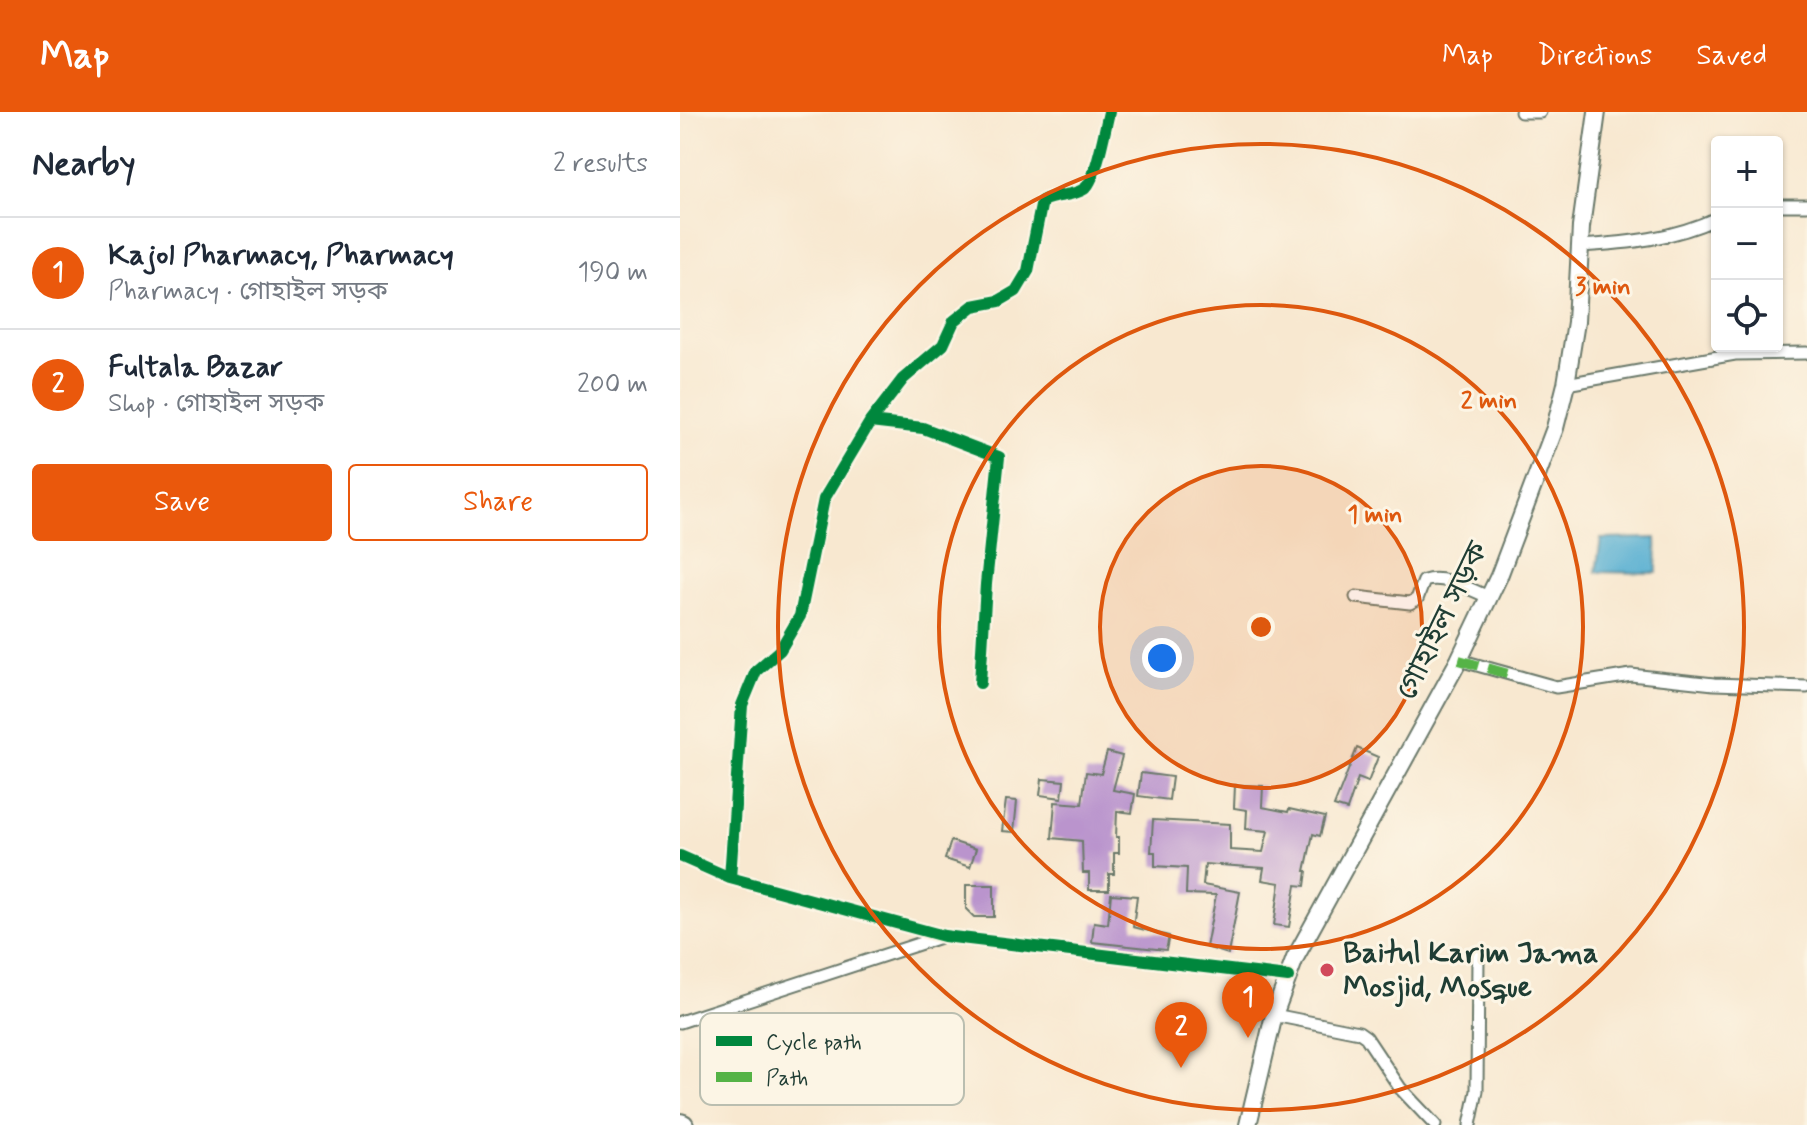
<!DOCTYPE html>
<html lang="en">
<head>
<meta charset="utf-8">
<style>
  :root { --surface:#fff; --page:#f2f2f3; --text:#1f2937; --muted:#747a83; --line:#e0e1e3; --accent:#ea580c }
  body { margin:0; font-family:Mynerve,"Noto Sans Bengali",sans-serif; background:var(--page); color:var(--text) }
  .controls { position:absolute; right:24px; top:24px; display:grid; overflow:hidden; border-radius:8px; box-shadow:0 2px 6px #0004 }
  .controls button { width:72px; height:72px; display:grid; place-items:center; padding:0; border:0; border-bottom:2px solid var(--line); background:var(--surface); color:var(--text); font:40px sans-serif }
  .you { position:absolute; left:482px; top:546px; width:28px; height:28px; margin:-20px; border:6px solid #fff; border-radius:50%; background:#1a73e8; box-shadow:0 0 0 12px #1a73e833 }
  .badge { display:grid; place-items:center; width:52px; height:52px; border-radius:50%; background:var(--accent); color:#fff; font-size:26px; font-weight:700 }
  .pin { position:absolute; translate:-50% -66px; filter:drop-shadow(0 2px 4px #0008) }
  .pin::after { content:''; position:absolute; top:42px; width:28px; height:24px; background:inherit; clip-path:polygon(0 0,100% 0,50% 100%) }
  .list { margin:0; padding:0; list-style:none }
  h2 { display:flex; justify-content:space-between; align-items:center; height:104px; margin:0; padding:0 32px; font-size:34px }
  h2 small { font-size:26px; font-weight:400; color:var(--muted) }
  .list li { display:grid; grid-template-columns:52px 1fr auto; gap:24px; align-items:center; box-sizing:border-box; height:112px; padding:0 32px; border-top:2px solid var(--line) }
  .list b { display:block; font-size:30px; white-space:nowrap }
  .list p { margin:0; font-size:26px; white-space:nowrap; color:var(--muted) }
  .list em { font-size:26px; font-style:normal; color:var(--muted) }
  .actions { display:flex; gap:16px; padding:24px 32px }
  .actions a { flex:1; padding:18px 0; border:2px solid var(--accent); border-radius:8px; text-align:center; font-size:28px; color:var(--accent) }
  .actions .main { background:var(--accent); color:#fff }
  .icon { flex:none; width:44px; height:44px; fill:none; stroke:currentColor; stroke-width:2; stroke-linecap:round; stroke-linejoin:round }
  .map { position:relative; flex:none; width:1127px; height:1013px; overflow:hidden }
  header { display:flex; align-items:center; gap:48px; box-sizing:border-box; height:112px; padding:0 40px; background:var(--accent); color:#fff }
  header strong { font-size:38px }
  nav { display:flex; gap:44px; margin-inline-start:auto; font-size:28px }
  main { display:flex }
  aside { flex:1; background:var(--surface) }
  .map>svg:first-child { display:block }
</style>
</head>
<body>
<header>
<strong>Map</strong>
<nav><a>Map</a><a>Directions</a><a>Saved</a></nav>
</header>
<main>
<aside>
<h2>Nearby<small>2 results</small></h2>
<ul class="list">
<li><span class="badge">1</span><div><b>Kajol Pharmacy, Pharmacy</b><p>Pharmacy · গোহাইল সড়ক</p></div><em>190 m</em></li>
<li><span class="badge">2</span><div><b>Fultala Bazar</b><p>Shop · গোহাইল সড়ক</p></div><em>200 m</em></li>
</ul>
<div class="actions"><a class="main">Save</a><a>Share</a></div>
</aside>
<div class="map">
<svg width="1127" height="1013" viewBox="0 0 1127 1013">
  <rect width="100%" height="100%" fill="#fcf5e5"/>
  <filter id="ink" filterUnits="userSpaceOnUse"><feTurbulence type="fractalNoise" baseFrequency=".0125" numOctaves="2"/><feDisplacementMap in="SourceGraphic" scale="16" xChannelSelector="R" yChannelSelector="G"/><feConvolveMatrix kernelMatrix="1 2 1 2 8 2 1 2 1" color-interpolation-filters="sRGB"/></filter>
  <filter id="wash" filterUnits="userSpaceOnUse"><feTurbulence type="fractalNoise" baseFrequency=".006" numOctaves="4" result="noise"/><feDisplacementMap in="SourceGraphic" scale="32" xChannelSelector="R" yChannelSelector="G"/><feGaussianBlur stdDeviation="1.8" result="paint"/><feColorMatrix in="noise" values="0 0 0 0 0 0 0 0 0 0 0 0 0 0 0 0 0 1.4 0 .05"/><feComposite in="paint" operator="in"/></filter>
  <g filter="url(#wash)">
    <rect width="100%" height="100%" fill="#f8e8d0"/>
    <!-- water -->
    <path fill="#53add1" stroke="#397582" stroke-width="2" d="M 976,426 L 977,461 L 916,460 L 921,427 Z"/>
    <g id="blocks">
      <!-- building -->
      <path fill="#ba94cd" d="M 677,636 L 698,645 L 688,670 L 678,666 L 667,698 L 654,694 Z
        M 427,640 L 442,644 L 433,678 L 455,682 L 452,701 L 437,699 L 436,725 L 439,725 L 439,741 L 434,741 L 434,762 L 429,762 L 429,778 L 409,778 L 409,761 L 403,761 L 402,729 L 372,726 L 375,690 L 402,692 L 406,660 L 421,662 Z
        M 461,661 L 492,665 L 489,688 L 458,684 Z
        M 362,667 L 384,669 L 382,686 L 360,683 Z
        M 555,673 L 583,674 L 582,695 L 608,700 L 609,697 L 645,705 L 640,724 L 633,722 L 625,759 L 627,759 L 625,774 L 616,773 L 609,815 L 594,813 L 600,771 L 582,768 L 584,756 L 525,752 L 523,773 L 560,780 L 548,842 L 526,835 L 536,783 L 506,782 L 507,756 L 475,754 L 475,740 L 471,740 L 473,708 L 550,712 L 550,738 L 583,740 L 588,719 L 566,717 L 567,698 L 554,696 Z
        M 326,688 L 337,689 L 334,720 L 322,719 Z
        M 271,729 L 296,737 L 290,755 L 265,747 Z
        M 286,773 L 314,773 L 314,805 L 294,805 L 286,797 Z
        M 431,782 L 457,784 L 453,815 L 489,824 L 486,838 L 412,830 L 414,810 L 428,812 Z"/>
    </g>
  </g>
  <g filter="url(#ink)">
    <use href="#blocks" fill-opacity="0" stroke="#6b796b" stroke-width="2"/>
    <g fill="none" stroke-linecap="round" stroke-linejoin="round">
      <!-- street casing -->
      <g stroke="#6b796b" stroke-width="15">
        <path id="street" d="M 841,0 L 860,0
          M 1097,93 L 1127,93
          M 900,134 C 948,131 993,127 1037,106
          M 886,272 L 1055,242 L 1127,241
          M 190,310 L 243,316 L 319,345 L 306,472 L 300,571
          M 676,485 L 730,491 L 737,487 L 744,469 C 765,462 790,478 809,485
          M 779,548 L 876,575 L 951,563 L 1034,572 L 1127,575
          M 0,744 L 50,766 L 264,824 L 608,865
          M 50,766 L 62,593 L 76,559 L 100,538 L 120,504 L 144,387 L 190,310 L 223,267 L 263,233 L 274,209 L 293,194 L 319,189 L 336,179 L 348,159 L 362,89 C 375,82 392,85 404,77 C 416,70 425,16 429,0
          M 594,903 L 679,920 L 686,925 L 720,976 L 755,1013
          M 0,910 L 263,824
          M 790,1013 L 797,979 L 798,844"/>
      </g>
      <!-- secondary casing -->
      <g stroke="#6b796b" stroke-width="20">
        <path id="secondary" d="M 568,1013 L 594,903 L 615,846 L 779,548 L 819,464 L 875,316 L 886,272 L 896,210 L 901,115 L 917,0"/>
      </g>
      <!-- highway casing -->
      <g stroke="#6b796b" stroke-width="24">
        <path id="highway" d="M 0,1012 L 3,1013"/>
      </g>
      <!-- street -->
      <use href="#street" stroke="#fff" stroke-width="11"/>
      <!-- secondary -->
      <use href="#secondary" stroke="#fff" stroke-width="16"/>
      <!-- highway -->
      <use href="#highway" stroke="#fff" stroke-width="20"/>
      <!-- quiet -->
      <path stroke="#55b346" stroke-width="10" stroke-dasharray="20 10" stroke-linecap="butt" d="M 779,548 L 831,563"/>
      <!-- cycleway casing -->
      <g stroke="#fcf5e5" stroke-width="17">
        <path id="cycleway" d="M 190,310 L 243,316 L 319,345 L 306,472 L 300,571
          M 0,744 L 50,766 L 264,824 L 608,865
          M 50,766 L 62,593 L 76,559 L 100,538 L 120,504 L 144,387 L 190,310 L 223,267 L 263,233 L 274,209 L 293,194 L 319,189 L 336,179 L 348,159 L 362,89 C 375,82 392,85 404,77 C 416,70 425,16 429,0"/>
      </g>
      <!-- cycleway -->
      <use href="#cycleway" stroke="#00873e" stroke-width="12"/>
    </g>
  </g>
  <!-- distance rings -->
  <circle cx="581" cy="515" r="161" fill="#de580e" fill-opacity=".12"/>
  <g fill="none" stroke="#de580e" stroke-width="4">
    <circle cx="581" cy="515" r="161"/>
    <circle cx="581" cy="515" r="322"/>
    <circle cx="581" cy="515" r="483"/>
  </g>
  <!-- markers -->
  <circle fill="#d1495b" stroke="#fcf5e5" stroke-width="3" cx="647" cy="858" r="8"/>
  <g text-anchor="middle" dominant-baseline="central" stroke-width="6" stroke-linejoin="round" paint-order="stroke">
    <!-- street labels -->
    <g font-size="30" fill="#1f3d34" stroke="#fcf5e5">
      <text transform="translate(763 509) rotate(-64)">গোহাইল সড়ক</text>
    </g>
    <!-- poi labels -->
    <g font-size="30" font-weight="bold" fill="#1f3d34" stroke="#fcf5e5" text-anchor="start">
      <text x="663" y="841">Baitul Karim Jama<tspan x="663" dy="34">Mosjid, Mosque</tspan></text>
    </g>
  </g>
  <!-- legend -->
  <rect x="20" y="901" width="264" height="92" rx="12" fill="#fcf5e5" stroke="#babeb0" stroke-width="2"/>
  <rect x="36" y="924" width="36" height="10" fill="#00873e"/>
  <rect x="36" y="960" width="36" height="10" fill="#55b346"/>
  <g font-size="22" fill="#1f3d34">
    <text x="86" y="937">Cycle path</text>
    <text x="86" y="973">Path</text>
  </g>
  <circle cx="581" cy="515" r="12" fill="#de580e" stroke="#fcf5e5" stroke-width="4"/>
  <g font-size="24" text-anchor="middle" font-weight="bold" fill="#de580e" stroke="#fcf5e5" stroke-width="6" stroke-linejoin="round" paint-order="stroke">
    <text x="923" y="182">3 min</text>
    <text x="809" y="296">2 min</text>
    <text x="695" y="410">1 min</text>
  </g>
</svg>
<div class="controls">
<button>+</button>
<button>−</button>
<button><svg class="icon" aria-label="locate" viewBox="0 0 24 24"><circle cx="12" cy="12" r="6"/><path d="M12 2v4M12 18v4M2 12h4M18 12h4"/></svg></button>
</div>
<div class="you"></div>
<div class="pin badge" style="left:568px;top:926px">1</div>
<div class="pin badge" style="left:501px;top:956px">2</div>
</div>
</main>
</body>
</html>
